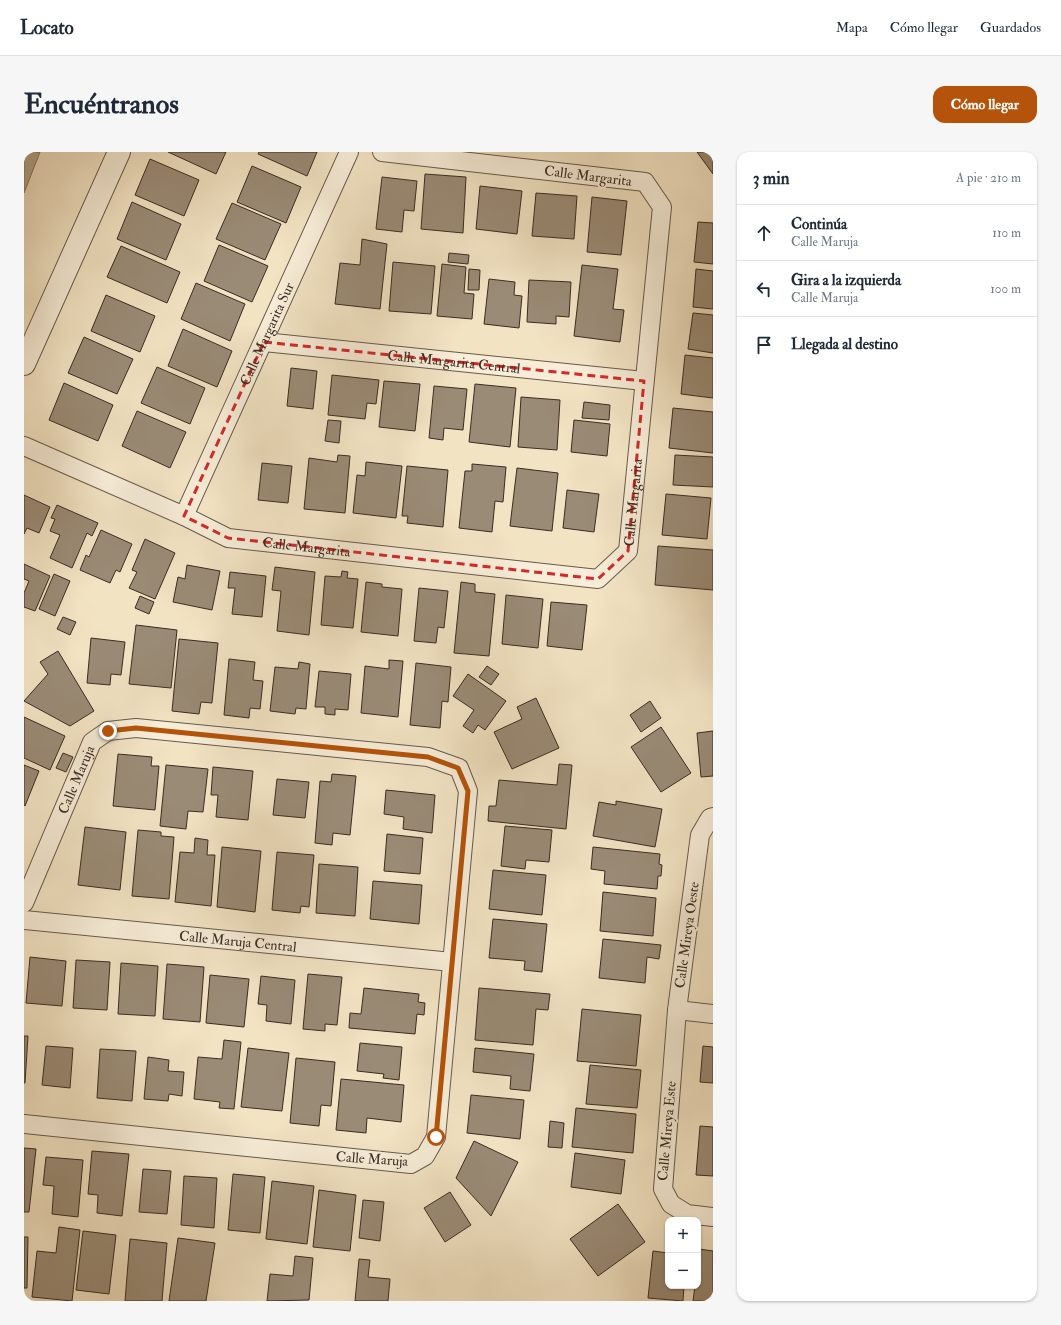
<!DOCTYPE html>
<html lang="es">
<head>
<meta charset="utf-8">
<style>
  :root { --surface:#fff; --page:#f6f6f7; --text:#1f2937; --muted:#747a83; --line:#e0e1e3; --accent:#b45309 }
  body { margin:0; font-family:"IM FELL Double Pica",serif; background:var(--page); color:var(--text) }
  .controls { position:absolute; right:12px; bottom:12px; display:grid; overflow:hidden; border-radius:8px; box-shadow:0 1px 3px #0004 }
  .controls button { width:36px; height:36px; display:grid; place-items:center; padding:0; border:0; border-bottom:1px solid var(--line); background:var(--surface); color:var(--text); font:20px sans-serif }
  .stop { position:absolute; width:12px; height:12px; margin:-9px; border:3px solid #b45309; border-radius:50%; background:#fff }
  .stop.end { background:#b45309; border-color:#fff; box-shadow:0 1px 4px #0008 }
  .list { margin:0; padding:0; list-style:none }
  h2 { display:flex; justify-content:space-between; align-items:center; height:52px; margin:0; padding:0 16px; font-size:17px }
  h2 small { font-size:13px; font-weight:400; color:var(--muted) }
  .list li { display:grid; grid-template-columns:26px 1fr auto; gap:12px; align-items:center; box-sizing:border-box; height:56px; padding:0 16px; border-top:1px solid var(--line) }
  .list b { display:block; font-size:15px; white-space:nowrap }
  .list p { margin:0; font-size:13px; white-space:nowrap; color:var(--muted) }
  .list em { font-size:13px; font-style:normal; color:var(--muted) }
  .icon { flex:none; width:22px; height:22px; fill:none; stroke:currentColor; stroke-width:2; stroke-linecap:round; stroke-linejoin:round }
  .map { position:relative; flex:none; width:689px; height:1149px; overflow:hidden; border-radius:12px }
  header { display:flex; align-items:center; gap:24px; box-sizing:border-box; height:56px; padding:0 20px; background:var(--surface); border-bottom:1px solid var(--line) }
  header strong { font-size:19px }
  nav { display:flex; gap:22px; margin-inline-start:auto; font-size:14px }
  .intro { display:flex; align-items:center; justify-content:space-between; box-sizing:border-box; height:96px; padding:0 24px }
  h1 { margin:0; font-size:28px }
  .button { padding:10px 18px; border-radius:12px; background:var(--accent); color:#fff; font-size:14px; font-weight:700 }
  main { display:flex; gap:24px; padding:0 24px }
  aside { flex:1; background:var(--surface); border-radius:12px; box-shadow:0 1px 3px #0004 }
  .map>svg:first-child { display:block }
</style>
</head>
<body>
<header>
<strong>Locato</strong>
<nav><a>Mapa</a><a>Cómo llegar</a><a>Guardados</a></nav>
</header>
<div class="intro"><h1>Encuéntranos</h1><a class="button">Cómo llegar</a></div>
<main>
<div class="map">
<svg width="689" height="1149" viewBox="0 0 689 1149">
  <rect width="100%" height="100%" fill="#f2e3c3"/>
  <filter id="stains"><feTurbulence type="fractalNoise" baseFrequency=".005" numOctaves="4"/><feColorMatrix values="0 0 0 0 .2 0 0 0 0 .09 0 0 0 0 .02 0 0 0 .5 -.17"/></filter>
  <radialGradient id="worn" r=".72"><stop offset=".6" stop-color="#630" stop-opacity="0"/><stop offset="1" stop-color="#630" stop-opacity=".3"/></radialGradient>
  <!-- water -->
  <path fill="#b3a58d" stroke="#837563" d="M 0,0 L 16,0 L 0,41 Z"/>
  <!-- building -->
  <path fill="#9a8b76" stroke="#3a2c23" d="M 144,0 L 202,0 L 192,22 Z
    M 235,0 L 293,0 L 283,24 L 234,2 Z
    M 673,0 L 689,0 L 689,22 Z
    M 126,7 L 175,28 L 160,64 L 111,43 Z
    M 228,14 L 277,35 L 262,71 L 213,50 Z
    M 401,22 L 442,25 L 439,81 L 397,77 Z
    M 358,25 L 393,29 L 390,59 L 380,58 L 378,80 L 352,77 Z
    M 456,34 L 498,39 L 493,82 L 452,77 Z
    M 512,41 L 553,44 L 550,87 L 508,84 Z
    M 568,45 L 603,49 L 597,103 L 563,100 Z
    M 108,50 L 157,72 L 142,108 L 93,87 Z
    M 208,51 L 257,72 L 241,108 L 192,87 Z
    M 674,70 L 689,71 L 689,112 L 670,110 Z
    M 338,87 L 363,92 L 356,157 L 311,152 L 316,111 L 336,113 Z
    M 195,93 L 244,114 L 228,150 L 180,129 Z
    M 97,94 L 156,120 L 143,151 L 83,125 Z
    M 425,101 L 445,103 L 444,112 L 424,110 Z
    M 369,110 L 411,114 L 407,162 L 365,159 Z
    M 418,112 L 442,115 L 440,141 L 450,142 L 448,167 L 413,164 Z
    M 558,113 L 594,117 L 589,157 L 600,158 L 596,190 L 550,184 Z
    M 445,117 L 456,118 L 455,138 L 444,138 Z
    M 672,117 L 689,119 L 689,157 L 669,155 Z
    M 465,127 L 491,130 L 490,143 L 498,144 L 495,176 L 460,172 Z
    M 505,128 L 547,130 L 545,165 L 532,164 L 532,172 L 503,170 Z
    M 172,131 L 221,152 L 206,189 L 157,167 Z
    M 82,143 L 131,164 L 116,200 L 67,179 Z
    M 669,161 L 689,163 L 689,201 L 664,197 Z
    M 159,177 L 208,199 L 193,235 L 144,214 Z
    M 60,185 L 109,207 L 93,242 L 44,221 Z
    M 661,203 L 689,206 L 689,246 L 657,242 Z
    M 133,215 L 181,236 L 166,272 L 117,251 Z
    M 267,216 L 293,219 L 289,257 L 263,254 Z
    M 308,223 L 355,228 L 352,252 L 343,251 L 341,267 L 304,263 Z
    M 360,229 L 396,232 L 391,279 L 355,275 Z
    M 40,231 L 89,253 L 74,289 L 25,268 Z
    M 451,232 L 492,236 L 486,295 L 445,290 Z
    M 410,234 L 443,237 L 439,278 L 420,276 L 419,288 L 405,286 Z
    M 497,245 L 536,248 L 533,298 L 494,295 Z
    M 560,250 L 586,253 L 585,268 L 558,266 Z
    M 649,256 L 689,260 L 689,301 L 645,296 Z
    M 113,259 L 162,280 L 146,316 L 98,294 Z
    M 304,268 L 317,269 L 315,291 L 301,289 Z
    M 550,268 L 586,272 L 583,304 L 547,300 Z
    M 314,303 L 326,304 L 321,361 L 280,357 L 285,306 L 313,310 Z
    M 651,303 L 689,305 L 689,335 L 649,333 Z
    M 342,310 L 378,314 L 372,366 L 329,361 L 333,323 L 341,324 Z
    M 238,311 L 268,314 L 264,351 L 234,348 Z
    M 448,312 L 482,315 L 479,350 L 471,349 L 468,380 L 435,376 L 441,319 L 448,319 Z
    M 383,314 L 424,318 L 419,375 L 383,371 L 384,364 L 378,364 Z
    M 493,316 L 534,321 L 528,379 L 486,374 Z
    M 543,338 L 575,342 L 570,380 L 539,376 Z
    M 642,342 L 687,346 L 683,387 L 638,383 Z
    M 0,343 L 26,355 L 15,381 L 3,376 L 0,382 Z
    M 33,353 L 74,371 L 68,384 L 63,381 L 48,416 L 26,406 L 36,383 L 26,379 L 31,367 L 27,366 Z
    M 77,378 L 108,392 L 96,420 L 92,418 L 86,431 L 56,418 L 62,403 L 65,405 Z
    M 121,387 L 151,401 L 131,447 L 105,436 L 113,420 L 108,418 Z
    M 634,394 L 689,398 L 689,438 L 631,433 Z
    M 0,412 L 26,424 L 11,459 L 0,455 L 0,441 L 5,429 L 0,427 Z
    M 163,413 L 196,419 L 188,458 L 149,450 L 154,425 L 161,427 Z
    M 251,415 L 291,420 L 285,483 L 253,479 L 257,439 L 248,438 Z
    M 318,419 L 324,420 L 323,426 L 334,427 L 329,476 L 297,473 L 301,424 L 317,425 Z
    M 206,420 L 242,424 L 238,465 L 208,462 L 211,436 L 204,436 Z
    M 30,422 L 46,429 L 31,464 L 15,457 Z
    M 342,430 L 358,432 L 358,435 L 378,437 L 374,484 L 337,480 Z
    M 437,430 L 451,432 L 451,440 L 471,442 L 465,504 L 430,501 Z
    M 395,436 L 424,439 L 420,476 L 414,475 L 412,491 L 390,489 Z
    M 482,443 L 519,447 L 514,496 L 478,492 Z
    M 116,444 L 130,450 L 125,462 L 111,456 Z
    M 527,450 L 563,453 L 558,498 L 523,494 Z
    M 39,465 L 52,470 L 46,483 L 33,477 Z
    M 112,473 L 153,478 L 147,536 L 105,532 Z
    M 67,486 L 101,490 L 97,523 L 87,522 L 86,533 L 63,531 Z
    M 155,487 L 194,491 L 188,551 L 177,550 L 175,562 L 148,559 Z
    M 34,499 L 70,559 L 46,574 L 0,549 L 24,522 L 16,510 Z
    M 205,507 L 231,510 L 229,528 L 239,529 L 236,557 L 226,556 L 225,566 L 200,563 Z
    M 365,508 L 379,509 L 374,565 L 337,561 L 341,514 L 365,517 Z
    M 275,510 L 286,512 L 282,557 L 272,556 L 271,562 L 246,559 L 251,515 L 274,517 Z
    M 392,511 L 427,515 L 424,550 L 418,549 L 416,576 L 386,573 Z
    M 463,514 L 475,522 L 467,533 L 455,525 Z
    M 295,519 L 327,522 L 324,558 L 311,557 L 311,563 L 301,562 L 301,555 L 291,555 Z
    M 444,522 L 482,549 L 461,578 L 454,573 L 449,581 L 439,574 L 450,558 L 429,544 Z
    M 512,546 L 535,596 L 488,617 L 470,580 L 498,567 L 493,555 Z
    M 626,549 L 637,566 L 617,580 L 606,563 Z
    M 0,565 L 41,584 L 26,618 L 0,606 Z
    M 637,575 L 667,621 L 637,640 L 607,595 Z
    M 689,579 L 689,624 L 677,625 L 673,581 Z
    M 39,601 L 49,605 L 42,620 L 32,616 Z
    M 94,602 L 128,605 L 127,614 L 135,614 L 131,658 L 89,654 Z
    M 535,612 L 548,613 L 542,677 L 464,669 L 465,654 L 472,654 L 475,628 L 533,633 Z
    M 0,613 L 15,619 L 1,654 L 0,653 Z
    M 142,613 L 184,617 L 179,660 L 164,659 L 162,677 L 136,674 Z
    M 189,615 L 229,619 L 224,668 L 192,665 L 194,643 L 187,643 Z
    M 308,622 L 332,624 L 326,683 L 309,681 L 308,693 L 291,691 L 296,629 L 307,630 Z
    M 253,627 L 285,630 L 281,666 L 249,663 Z
    M 362,638 L 411,643 L 408,681 L 379,677 L 380,665 L 360,662 Z
    M 592,649 L 638,657 L 631,695 L 569,684 L 575,650 L 592,653 Z
    M 481,674 L 528,678 L 525,710 L 502,708 L 501,717 L 477,714 Z
    M 61,675 L 102,680 L 96,738 L 54,733 Z
    M 114,678 L 137,680 L 137,684 L 150,685 L 145,747 L 108,744 Z
    M 363,682 L 399,686 L 396,722 L 360,719 Z
    M 171,686 L 184,688 L 183,703 L 191,703 L 187,754 L 151,750 L 156,700 L 170,701 Z
    M 198,695 L 237,699 L 231,760 L 193,755 Z
    M 569,695 L 636,702 L 635,712 L 638,713 L 637,724 L 634,724 L 633,737 L 580,732 L 581,719 L 567,717 Z
    M 253,700 L 290,703 L 285,755 L 277,754 L 276,761 L 248,758 Z
    M 295,712 L 334,715 L 331,764 L 292,761 Z
    M 469,718 L 522,723 L 518,763 L 465,757 Z
    M 349,729 L 398,733 L 395,772 L 346,767 Z
    M 579,740 L 632,746 L 629,784 L 576,779 Z
    M 469,767 L 523,772 L 518,820 L 500,818 L 501,809 L 465,806 Z
    M 579,787 L 637,793 L 635,807 L 623,805 L 621,831 L 575,826 Z
    M 6,805 L 42,809 L 38,854 L 2,851 Z
    M 52,808 L 86,810 L 83,858 L 49,856 Z
    M 97,811 L 134,814 L 131,864 L 94,862 Z
    M 143,812 L 180,815 L 176,870 L 139,867 Z
    M 284,822 L 318,825 L 313,873 L 301,872 L 301,879 L 279,877 Z
    M 186,823 L 225,827 L 220,875 L 182,871 Z
    M 237,824 L 271,828 L 267,872 L 242,869 L 243,853 L 234,852 Z
    M 340,836 L 395,842 L 394,850 L 401,851 L 400,863 L 393,862 L 391,882 L 325,876 L 326,861 L 337,862 Z
    M 455,836 L 526,842 L 524,858 L 512,857 L 509,893 L 451,888 Z
    M 558,857 L 617,863 L 612,914 L 553,909 Z
    M 0,884 L 4,884 L 1,931 L 0,931 Z
    M 200,888 L 217,890 L 210,957 L 195,956 L 196,950 L 170,947 L 174,905 L 198,907 Z
    M 336,891 L 378,895 L 375,928 L 359,926 L 360,922 L 333,919 Z
    M 22,894 L 49,896 L 46,936 L 18,933 Z
    M 679,894 L 689,895 L 689,931 L 676,930 Z
    M 224,896 L 265,901 L 258,959 L 217,955 Z
    M 451,896 L 510,902 L 506,939 L 486,937 L 487,924 L 449,920 Z
    M 76,897 L 112,899 L 108,949 L 73,946 Z
    M 124,905 L 145,908 L 144,919 L 160,920 L 158,944 L 145,942 L 144,949 L 120,947 Z
    M 272,906 L 311,910 L 307,954 L 297,953 L 295,974 L 266,971 Z
    M 566,913 L 617,918 L 613,956 L 562,952 Z
    M 317,927 L 380,933 L 377,970 L 343,966 L 342,981 L 312,978 Z
    M 447,943 L 500,948 L 496,987 L 443,981 Z
    M 552,956 L 612,962 L 609,1001 L 548,995 Z
    M 526,969 L 540,971 L 538,996 L 524,995 Z
    M 676,974 L 689,975 L 689,1024 L 672,1023 Z
    M 450,989 L 494,1010 L 467,1064 L 432,1026 Z
    M 0,996 L 12,997 L 5,1060 L 0,1060 Z
    M 68,999 L 105,1002 L 98,1064 L 73,1061 L 74,1043 L 64,1042 Z
    M 551,1001 L 601,1008 L 597,1042 L 547,1035 Z
    M 22,1005 L 59,1008 L 54,1065 L 28,1062 L 30,1034 L 19,1033 Z
    M 119,1017 L 147,1019 L 143,1062 L 115,1060 Z
    M 209,1022 L 241,1025 L 236,1081 L 204,1078 Z
    M 160,1024 L 193,1026 L 190,1076 L 157,1073 Z
    M 248,1029 L 290,1034 L 283,1092 L 242,1087 Z
    M 295,1038 L 332,1043 L 326,1099 L 289,1095 Z
    M 426,1040 L 447,1073 L 421,1090 L 400,1056 Z
    M 339,1048 L 360,1050 L 356,1089 L 335,1086 Z
    M 594,1052 L 621,1090 L 574,1124 L 546,1087 Z
    M 35,1075 L 56,1078 L 48,1149 L 8,1145 L 13,1099 L 32,1101 Z
    M 59,1079 L 92,1083 L 85,1142 L 52,1138 Z
    M 0,1085 L 4,1085 L 3,1136 L 0,1136 Z
    M 154,1086 L 191,1091 L 182,1149 L 145,1149 Z
    M 106,1087 L 143,1091 L 138,1149 L 101,1149 Z
    M 675,1097 L 689,1099 L 689,1149 L 669,1149 L 671,1134 L 674,1134 Z
    M 629,1099 L 644,1101 L 644,1134 L 660,1134 L 659,1149 L 624,1146 Z
    M 271,1104 L 289,1106 L 285,1148 L 243,1149 L 246,1122 L 269,1124 Z
    M 335,1107 L 346,1108 L 344,1125 L 366,1127 L 364,1149 L 331,1149 Z"/>
  <g fill="none" stroke-linecap="round" stroke-linejoin="round">
    <!-- minor casing -->
    <g stroke="#685a4b" stroke-width="20">
      <g id="minor">
        <path id="s1" d="M 240,190 L 620,229"/>
        <path id="s2" d="M 0,294 L 160,364 L 204,386 L 574,427 L 604,399 L 638,55 L 621,30 L 358,0"/>
        <path id="s3" d="M 160,364 L 325,0"/>
        <path d="M 689,665 L 686,666 L 676,683 L 653,858 L 639,1037 L 647,1052 L 663,1062 L 689,1065"/>
        <path id="s4" d="M 0,751 L 68,590 L 84,579 L 112,576 L 404,605 L 435,616 L 444,639 L 412,985 L 401,1004 L 387,1012 L 0,972"/>
        <path id="s5" d="M 0,768 L 428,810"/>
        <path d="M 653,858 L 689,862"/>
      </g>
    </g>
    <!-- tertiary casing -->
    <g stroke="#685a4b" stroke-width="24">
      <path id="tertiary" d="M 0,212 L 95,0"/>
    </g>
    <!-- minor -->
    <use href="#minor" stroke="#f7edd8" stroke-width="18"/>
    <!-- tertiary -->
    <use href="#tertiary" stroke="#f7edd8" stroke-width="22"/>
  </g>
  <g fill="none" stroke-linecap="round" stroke-linejoin="round">
    <!-- route -->
    <path stroke="#b45309" stroke-width="5" d="M 84,579 L 112,576 L 404,605 L 434,616 L 444,639 L 412,985"/>
  </g>
  <!-- marked area -->
  <path fill="none" stroke="#d62828" stroke-width="3" stroke-dasharray="8 5" stroke-linejoin="round" d="M 240,190 L 620,229 L 604,399 L 574,427 L 204,386 L 160,364 Z"/>
  <g text-anchor="middle" dominant-baseline="central" stroke-width="4" stroke-linejoin="round" paint-order="stroke">
    <!-- street labels -->
    <g font-size="14" fill="#3a2c23" stroke="#f7edd8">
      <text transform="translate(564 24) rotate(7)">Calle Margarita</text>
      <text stroke="none"><textPath href="#s3" startOffset="200">Calle Margarita Sur</textPath></text>
      <text stroke="none"><textPath href="#s1" startOffset="191">Calle Margarita Central</textPath></text>
      <text stroke="none"><textPath href="#s2" startOffset="686">Calle Margarita</textPath></text>
      <text stroke="none"><textPath href="#s2" startOffset="303">Calle Margarita</textPath></text>
      <text stroke="none"><textPath href="#s4" startOffset="134">Calle Maruja</textPath></text>
      <text transform="translate(663 783) rotate(-82)">Calle Mireya Oeste</text>
      <text stroke="none"><textPath href="#s5" startOffset="215">Calle Maruja Central</textPath></text>
      <text transform="translate(643 979) rotate(-85)">Calle Mireya Este</text>
      <text transform="translate(348 1007) rotate(4)">Calle Maruja</text>
    </g>
  </g>
  <rect width="100%" height="100%" filter="url(#stains)"/>
  <rect width="100%" height="100%" fill="url(#worn)"/>
</svg>
<div class="controls">
<button>+</button>
<button>−</button>
</div>
<div class="stop" style="left:412px;top:985px"></div>
<div class="stop end" style="left:84px;top:579px"></div>
</div>
<aside>
<h2>3 min<small>A pie · 210 m</small></h2>
<ul class="list">
<li><svg class="icon" aria-label="ahead" viewBox="0 0 24 24"><path d="M12 20V5M6 11l6-6 6 6"/></svg><div><b>Continúa</b><p>Calle Maruja</p></div><em>110 m</em></li>
<li><svg class="icon" aria-label="left" viewBox="0 0 24 24"><path d="M17 20v-9H6M10 6l-5 5 5 5"/></svg><div><b>Gira a la izquierda</b><p>Calle Maruja</p></div><em>100 m</em></li>
<li><svg class="icon" aria-label="arrive" viewBox="0 0 24 24"><path d="M6 21V4h12l-3 4 3 4H6"/></svg><div><b>Llegada al destino</b></div></li>
</ul>
</aside>
</main>
</body>
</html>
